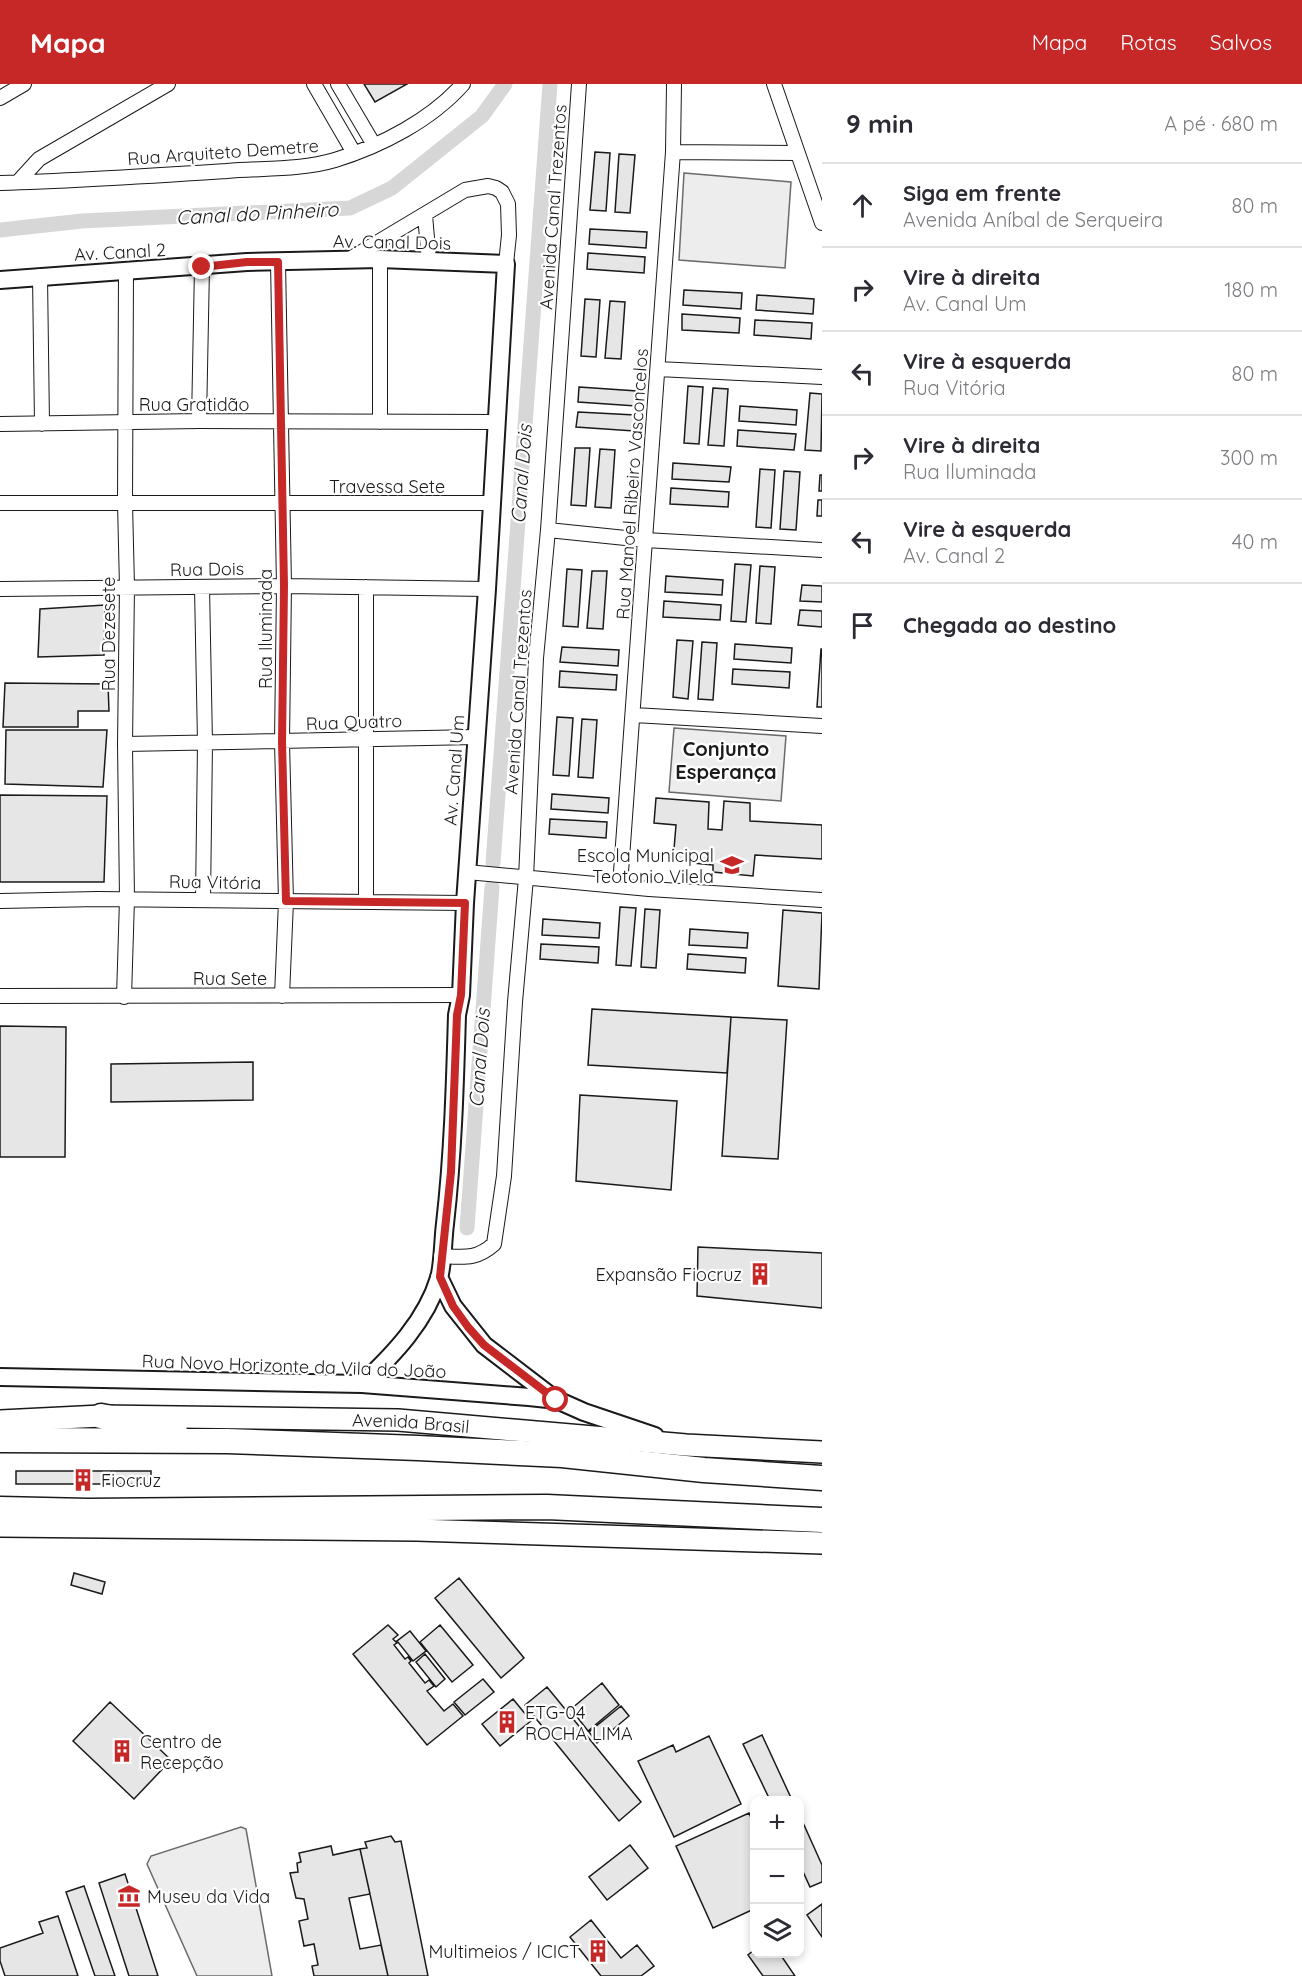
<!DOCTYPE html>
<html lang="pt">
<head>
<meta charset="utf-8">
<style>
  :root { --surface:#fff; --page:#f7f7f7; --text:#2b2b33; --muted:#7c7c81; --line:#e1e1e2; --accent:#c62828 }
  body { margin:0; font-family:Quicksand,sans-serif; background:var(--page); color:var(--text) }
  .controls { position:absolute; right:18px; bottom:18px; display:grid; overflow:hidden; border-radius:12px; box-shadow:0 3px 9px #0003 }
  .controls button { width:54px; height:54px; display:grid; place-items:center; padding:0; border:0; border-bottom:2px solid var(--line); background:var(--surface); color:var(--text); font:30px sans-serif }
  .stop { position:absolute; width:18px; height:18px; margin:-14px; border:4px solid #c62828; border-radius:50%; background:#fff }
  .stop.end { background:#c62828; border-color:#fff; box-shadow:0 2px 6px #0008 }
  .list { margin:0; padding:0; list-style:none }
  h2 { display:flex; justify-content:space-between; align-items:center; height:78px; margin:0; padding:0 24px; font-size:26px }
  h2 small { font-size:20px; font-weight:400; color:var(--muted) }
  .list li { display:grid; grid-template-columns:39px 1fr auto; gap:18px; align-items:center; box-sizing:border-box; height:84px; padding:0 24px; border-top:2px solid var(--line) }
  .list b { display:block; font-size:22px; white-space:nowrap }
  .list p { margin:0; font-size:20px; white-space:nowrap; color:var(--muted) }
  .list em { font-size:20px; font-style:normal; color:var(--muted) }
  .icon { flex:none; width:33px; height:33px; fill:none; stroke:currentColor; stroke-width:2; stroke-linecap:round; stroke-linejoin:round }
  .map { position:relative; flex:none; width:822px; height:1892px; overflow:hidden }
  header { display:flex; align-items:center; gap:36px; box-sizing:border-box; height:84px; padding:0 30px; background:var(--accent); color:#fff }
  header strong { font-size:28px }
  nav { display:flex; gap:33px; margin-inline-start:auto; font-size:21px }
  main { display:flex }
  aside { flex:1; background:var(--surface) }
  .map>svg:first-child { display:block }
</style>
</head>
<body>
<header>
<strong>Mapa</strong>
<nav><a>Mapa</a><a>Rotas</a><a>Salvos</a></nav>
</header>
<main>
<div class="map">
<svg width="822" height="1892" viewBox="0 0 822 1892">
  <rect width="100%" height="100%" fill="#fff"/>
  <!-- built -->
  <path fill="#ededed" stroke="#6a6a6a" stroke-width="1.5" d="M 684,89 L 791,98 L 785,184 L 679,176 Z
    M 674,644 L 786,652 L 781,717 L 669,708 Z
    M 241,1743 L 246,1745 L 272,1892 L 197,1892 L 147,1780 L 151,1772 Z"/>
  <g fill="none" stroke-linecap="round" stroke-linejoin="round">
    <!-- canal -->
    <path stroke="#d7d7d7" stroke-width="15" d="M 0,146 L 82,137 L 350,124 L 392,104 L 482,32 L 505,0
      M 493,779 L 550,0
      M 467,1144 L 492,803"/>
  </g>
  <!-- building -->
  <path fill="#e6e6e6" stroke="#1a1a1a" stroke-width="1.5" d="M 364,0 L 407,0 L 375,18 Z
    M 595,68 L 610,69 L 606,127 L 590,126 Z
    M 619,70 L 635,71 L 630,129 L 615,128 Z
    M 590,145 L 647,148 L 646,164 L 589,160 Z
    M 588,169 L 645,173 L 644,189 L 587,185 Z
    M 684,206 L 742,209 L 741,225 L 683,221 Z
    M 757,211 L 814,215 L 813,230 L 756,226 Z
    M 585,215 L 600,216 L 596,273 L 581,272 Z
    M 610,217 L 625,218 L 621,275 L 605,274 Z
    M 682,230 L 740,234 L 739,249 L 682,246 Z
    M 755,236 L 812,239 L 811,255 L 754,251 Z
    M 688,302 L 703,303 L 699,360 L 684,359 Z
    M 579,303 L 637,307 L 636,322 L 578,318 Z
    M 713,304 L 728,305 L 724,362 L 708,361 Z
    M 810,309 L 822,310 L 821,367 L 805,366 Z
    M 740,322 L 797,326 L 796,341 L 739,337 Z
    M 578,328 L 635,331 L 634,347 L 576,343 Z
    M 738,346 L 796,350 L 794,366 L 737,362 Z
    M 575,364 L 590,364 L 586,422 L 571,421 Z
    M 600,365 L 615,366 L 611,424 L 595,423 Z
    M 673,379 L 731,383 L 729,398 L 672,395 Z
    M 760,385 L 775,386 L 771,444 L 756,443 Z
    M 784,387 L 800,388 L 796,446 L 780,445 Z
    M 820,391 L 822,391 L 822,407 L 819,407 Z
    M 671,404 L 729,408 L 728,423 L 670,420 Z
    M 818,416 L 822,416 L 822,432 L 817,432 Z
    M 735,480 L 751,481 L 746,538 L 731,537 Z
    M 760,482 L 775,483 L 771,540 L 756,539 Z
    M 567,485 L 582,486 L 578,543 L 563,542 Z
    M 592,487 L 607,487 L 603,545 L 587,544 Z
    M 666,492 L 723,496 L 722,511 L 665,508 Z
    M 802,501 L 822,502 L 822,518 L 800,517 Z
    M 664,517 L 721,521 L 720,536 L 663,533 Z
    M 105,521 L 104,571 L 38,573 L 40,525 Z
    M 800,526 L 822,527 L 822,543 L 798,541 Z
    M 677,556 L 693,557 L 688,615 L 673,613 Z
    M 702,558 L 717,559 L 713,616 L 698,615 Z
    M 735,560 L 792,564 L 791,579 L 734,575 Z
    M 562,563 L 619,566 L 618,582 L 560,578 Z
    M 821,565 L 822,565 L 822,623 L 817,623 Z
    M 733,585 L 790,588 L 789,604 L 732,600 Z
    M 560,587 L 617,591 L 616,606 L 559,603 Z
    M 5,599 L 108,600 L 109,627 L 78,627 L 78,643 L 3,643 Z
    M 557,633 L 573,634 L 569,692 L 553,691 Z
    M 582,635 L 597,636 L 593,694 L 578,693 Z
    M 6,646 L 107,646 L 103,703 L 5,700 Z
    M 552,710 L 609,714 L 608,729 L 551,725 Z
    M 0,711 L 107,712 L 104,798 L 0,798 Z
    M 656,714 L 709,718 L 708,745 L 722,746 L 724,717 L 750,719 L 750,737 L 822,741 L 822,775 L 755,771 L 753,792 L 713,788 L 713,781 L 673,777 L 676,741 L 654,739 Z
    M 550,735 L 607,738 L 606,754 L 549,750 Z
    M 620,823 L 636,824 L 631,882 L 616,881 Z
    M 645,825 L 660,826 L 656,884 L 641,883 Z
    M 783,826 L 822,829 L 819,905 L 778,902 Z
    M 543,835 L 600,839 L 599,854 L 542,851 Z
    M 690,845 L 748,849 L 747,864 L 689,861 Z
    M 541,860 L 599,863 L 598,879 L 540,875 Z
    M 688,870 L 746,874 L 745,889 L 687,885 Z
    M 592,925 L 731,933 L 727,989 L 588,981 Z
    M 731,933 L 787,936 L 778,1075 L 722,1072 Z
    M 0,942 L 66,943 L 65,1073 L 0,1073 Z
    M 253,978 L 253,1016 L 111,1018 L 111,980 Z
    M 580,1011 L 677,1017 L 671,1106 L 576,1097 Z
    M 698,1163 L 822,1169 L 822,1224 L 697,1212 Z
    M 16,1387 L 151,1387 L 151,1400 L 16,1400 Z
    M 74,1489 L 105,1498 L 102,1510 L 71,1501 Z
    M 459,1494 L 524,1574 L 501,1594 L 435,1514 Z
    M 388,1541 L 398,1551 L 393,1555 L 397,1559 L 394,1561 L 405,1575 L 408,1573 L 411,1577 L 409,1579 L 425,1599 L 429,1596 L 434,1602 L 427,1607 L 444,1627 L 453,1620 L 463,1632 L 427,1661 L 353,1570 Z
    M 440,1541 L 473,1581 L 452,1598 L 420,1558 Z
    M 410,1547 L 426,1567 L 413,1577 L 397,1557 Z
    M 425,1570 L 445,1595 L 436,1603 L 416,1578 Z
    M 483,1595 L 494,1608 L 465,1631 L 454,1618 Z
    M 602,1599 L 619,1621 L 588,1647 L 571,1625 Z
    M 547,1603 L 641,1718 L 619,1737 L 525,1621 Z
    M 513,1615 L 531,1637 L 500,1662 L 482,1640 Z
    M 110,1618 L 171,1676 L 134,1715 L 73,1657 Z
    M 621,1622 L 629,1632 L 597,1659 L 589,1648 Z
    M 762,1651 L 792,1716 L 770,1716 L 743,1660 Z
    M 709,1652 L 741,1720 L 674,1753 L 638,1677 L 673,1661 L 676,1668 Z
    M 749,1729 L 754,1741 L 754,1825 L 713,1844 L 676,1762 Z
    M 800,1732 L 822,1781 L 822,1798 L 810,1803 L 800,1781 Z
    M 391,1752 L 395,1758 L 401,1757 L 428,1892 L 388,1892 L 360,1765 L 367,1764 L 365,1758 Z
    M 630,1761 L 648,1784 L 607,1816 L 589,1793 Z
    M 331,1762 L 333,1771 L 360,1765 L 370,1810 L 349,1814 L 360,1865 L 381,1861 L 388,1892 L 314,1892 L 312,1882 L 318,1881 L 314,1860 L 304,1862 L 299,1837 L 308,1835 L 304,1815 L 296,1814 L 290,1789 L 298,1788 L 297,1779 L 301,1778 L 299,1769 Z
    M 125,1790 L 158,1892 L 129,1892 L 99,1799 Z
    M 84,1802 L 115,1892 L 95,1892 L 66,1808 Z
    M 822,1820 L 822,1853 L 807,1831 Z
    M 58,1832 L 78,1892 L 5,1892 L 0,1877 L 0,1864 L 43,1849 L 39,1838 Z
    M 591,1836 L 621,1874 L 637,1861 L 654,1882 L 641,1892 L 601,1892 L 570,1853 Z
    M 754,1866 L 754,1870 L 780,1870 L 795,1892 L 763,1892 L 748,1871 Z"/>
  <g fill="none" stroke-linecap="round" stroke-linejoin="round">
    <!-- minor casing -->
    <g stroke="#1a1a1a" stroke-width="16">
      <path id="minor" d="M 314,0 L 354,69
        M 338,0 L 374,61
        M 774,0 L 822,139
        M 0,14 L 24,0
        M 673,68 L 798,69
        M 18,98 L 39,75 L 168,0
        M 0,99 C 76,97 151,92 227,87 C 263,84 301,86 335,76 C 381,62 431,36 463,0
        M 425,131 L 429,177
        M 380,175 L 380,338
        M 348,176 L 465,106 L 488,102 L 496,104 L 502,108 L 508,120 L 509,151 L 506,180
        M 278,178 L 284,502 L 282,658 L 286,817 L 282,912
        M 40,192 L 42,340
        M 658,285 L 822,293
        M 199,337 L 202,183
        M 0,340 L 199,337 L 496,338
        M 0,419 L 492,419
        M 548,446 L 645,456 L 822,466
        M 202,503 L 205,659 L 203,816
        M 366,503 L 366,818
        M 0,505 L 284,502 L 487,505
        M 634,631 L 822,642
        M 125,660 L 476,653
        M 467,788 L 649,805 L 822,816
        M 620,802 L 673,68 L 674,0
        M 0,817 L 98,815 L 465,819
        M 0,912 C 154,913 307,910 461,911
        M 124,913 L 127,815 L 125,660 L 127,503 L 125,419 L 126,188
        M 441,1172 C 464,1173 476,1176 494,1160 L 504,1092 L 515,918 L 526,794 L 536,574 L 548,446 L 579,0"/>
    </g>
    <!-- tertiary casing -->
    <g stroke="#1a1a1a" stroke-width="20">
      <path id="tertiary" d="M 0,196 L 247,178 L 380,175 L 506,180 L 487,505 L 465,819 L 461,911 L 457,931 C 455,1001 453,1070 445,1140 C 443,1155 443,1181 439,1194 C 426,1237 393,1271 362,1300
        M 439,1193 L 453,1222 L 484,1261 L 556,1316
        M 0,1293 L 362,1300 L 529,1313 L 557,1316 L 584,1328 L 655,1352"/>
    </g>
    <!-- trunk casing -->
    <g stroke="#1a1a1a" stroke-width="24">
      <g id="trunk">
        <path id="s1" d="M 0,1337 L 101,1332 L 398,1336 L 686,1361 L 822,1368"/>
        <path d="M 0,1442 L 417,1446 L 822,1459"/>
      </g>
    </g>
    <!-- motorway casing -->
    <g stroke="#1a1a1a" stroke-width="27">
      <path id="motorway" d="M 101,1332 L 175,1347
        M 0,1356 L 227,1357 L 418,1364 L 562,1371 L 704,1386 L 822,1394
        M 0,1425 L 88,1427 L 547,1423 L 822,1436"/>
    </g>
    <!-- minor -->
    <use href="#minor" stroke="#fff" stroke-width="14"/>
    <!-- tertiary -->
    <use href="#tertiary" stroke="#fff" stroke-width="16"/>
    <!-- trunk -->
    <use href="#trunk" stroke="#fff" stroke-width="21"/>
    <!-- motorway -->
    <use href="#motorway" stroke="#fff" stroke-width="24"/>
  </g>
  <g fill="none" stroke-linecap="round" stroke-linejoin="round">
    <!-- route -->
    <path stroke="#c62828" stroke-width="8" d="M 202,183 L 247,178 L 278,178 L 284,502 L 282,658 L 286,817 L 465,819 L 461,911 L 457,931 L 451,1088 L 440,1193 L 453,1222 L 468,1243 L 484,1261 L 556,1316"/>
  </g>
  <!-- icons -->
  <defs>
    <g id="school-bare" transform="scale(1.8)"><path d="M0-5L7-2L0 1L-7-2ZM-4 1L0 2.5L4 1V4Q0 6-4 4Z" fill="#c62828" stroke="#fff" stroke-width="2.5" paint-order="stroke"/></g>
    <g id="building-bare" transform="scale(1.8)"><path d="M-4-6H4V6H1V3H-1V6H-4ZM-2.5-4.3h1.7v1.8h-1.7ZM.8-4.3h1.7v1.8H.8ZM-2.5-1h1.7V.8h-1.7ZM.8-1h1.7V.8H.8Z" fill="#c62828" stroke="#fff" stroke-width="2.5" paint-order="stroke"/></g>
    <g id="museum-bare" transform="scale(1.8)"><path d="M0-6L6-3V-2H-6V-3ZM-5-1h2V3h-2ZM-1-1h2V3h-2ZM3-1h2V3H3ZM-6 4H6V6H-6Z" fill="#c62828" stroke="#fff" stroke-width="2.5" paint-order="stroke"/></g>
  </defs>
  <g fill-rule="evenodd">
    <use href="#school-bare" x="732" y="781"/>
    <use href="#building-bare" x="760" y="1190"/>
    <use href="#building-bare" x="83" y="1396"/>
    <use href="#building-bare" x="507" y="1638"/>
    <use href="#building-bare" x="122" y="1667"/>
    <use href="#museum-bare" x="129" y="1812"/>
    <use href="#building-bare" x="598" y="1867"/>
  </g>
  <g text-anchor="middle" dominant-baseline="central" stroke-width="4.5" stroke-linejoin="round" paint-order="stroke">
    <!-- street labels -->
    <g font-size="18" fill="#1a1a1a" stroke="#fff">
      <text transform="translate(223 68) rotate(-4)">Rua Arquiteto Demetre</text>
      <text transform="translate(553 123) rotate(-86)">Avenida Canal Trezentos</text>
      <text transform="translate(392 158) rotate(1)">Av. Canal Dois</text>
      <text transform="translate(120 168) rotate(-3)">Av. Canal 2</text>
      <text x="194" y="320">Rua Gratidão</text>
      <text transform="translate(632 400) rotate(-86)">Rua Manoel Ribeiro Vasconcelos</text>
      <text x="387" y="402">Travessa Sete</text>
      <text transform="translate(207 485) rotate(-1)">Rua Dois</text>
      <text transform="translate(265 545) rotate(-90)">Rua Iluminada</text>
      <text transform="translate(108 550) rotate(-90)">Rua Dezesete</text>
      <text transform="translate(518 608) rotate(-86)">Avenida Canal Trezentos</text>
      <text transform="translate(354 638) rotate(-2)">Rua Quatro</text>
      <text transform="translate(454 686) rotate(-86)">Av. Canal Um</text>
      <text transform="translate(215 798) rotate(1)">Rua Vitória</text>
      <text x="230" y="894">Rua Sete</text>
      <text transform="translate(294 1282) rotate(2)">Rua Novo Horizonte da Vila do João</text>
      <text stroke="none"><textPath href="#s1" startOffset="411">Avenida Brasil</textPath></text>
    </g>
    <!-- poi labels -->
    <g font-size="18" fill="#1a1a1a" stroke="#fff" text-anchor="start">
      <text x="714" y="771" text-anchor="end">Escola Municipal<tspan x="714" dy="21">Teotonio Vilela</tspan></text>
      <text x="742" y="1190" text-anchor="end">Expansão Fiocruz</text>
      <text x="101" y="1396">Fiocruz</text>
      <text x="525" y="1628">ETG-04<tspan x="525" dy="21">ROCHA LIMA</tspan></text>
      <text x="140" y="1657">Centro de<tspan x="140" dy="21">Recepção</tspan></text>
      <text x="147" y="1812">Museu da Vida</text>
      <text x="580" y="1867" text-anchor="end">Multimeios / ICICT</text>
    </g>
    <!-- water labels -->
    <g font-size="20" font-style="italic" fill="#1a1a1a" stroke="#fff">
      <text transform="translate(257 129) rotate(-3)">Canal do Pinheiro</text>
      <text transform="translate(521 390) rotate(-86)">Canal Dois</text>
      <text transform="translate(479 974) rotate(-86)">Canal Dois</text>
    </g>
    <!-- neighbourhood labels -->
    <g font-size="20" font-weight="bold" fill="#1a1a1a" stroke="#fff">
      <text x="726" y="664">Conjunto<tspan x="726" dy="23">Esperança</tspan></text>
    </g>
  </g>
</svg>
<div class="controls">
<button>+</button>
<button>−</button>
<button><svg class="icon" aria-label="layers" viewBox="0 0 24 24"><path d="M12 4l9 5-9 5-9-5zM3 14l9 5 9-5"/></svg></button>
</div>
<div class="stop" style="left:556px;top:1316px"></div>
<div class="stop end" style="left:202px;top:183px"></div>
</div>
<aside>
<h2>9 min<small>A pé · 680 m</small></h2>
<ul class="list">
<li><svg class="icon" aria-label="ahead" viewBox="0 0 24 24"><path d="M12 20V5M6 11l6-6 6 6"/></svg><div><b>Siga em frente</b><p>Avenida Aníbal de Serqueira</p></div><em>80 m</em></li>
<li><svg class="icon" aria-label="right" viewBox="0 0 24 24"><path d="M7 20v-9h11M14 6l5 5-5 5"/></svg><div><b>Vire à direita</b><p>Av. Canal Um</p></div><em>180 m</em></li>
<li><svg class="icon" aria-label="left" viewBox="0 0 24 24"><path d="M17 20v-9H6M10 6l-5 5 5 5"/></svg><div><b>Vire à esquerda</b><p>Rua Vitória</p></div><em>80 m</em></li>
<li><svg class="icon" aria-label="right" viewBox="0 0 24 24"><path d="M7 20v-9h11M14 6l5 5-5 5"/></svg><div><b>Vire à direita</b><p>Rua Iluminada</p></div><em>300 m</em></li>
<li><svg class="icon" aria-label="left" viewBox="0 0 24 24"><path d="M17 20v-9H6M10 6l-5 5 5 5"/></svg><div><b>Vire à esquerda</b><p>Av. Canal 2</p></div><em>40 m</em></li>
<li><svg class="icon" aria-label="arrive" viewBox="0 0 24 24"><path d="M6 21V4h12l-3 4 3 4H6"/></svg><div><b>Chegada ao destino</b></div></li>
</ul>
</aside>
</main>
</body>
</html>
